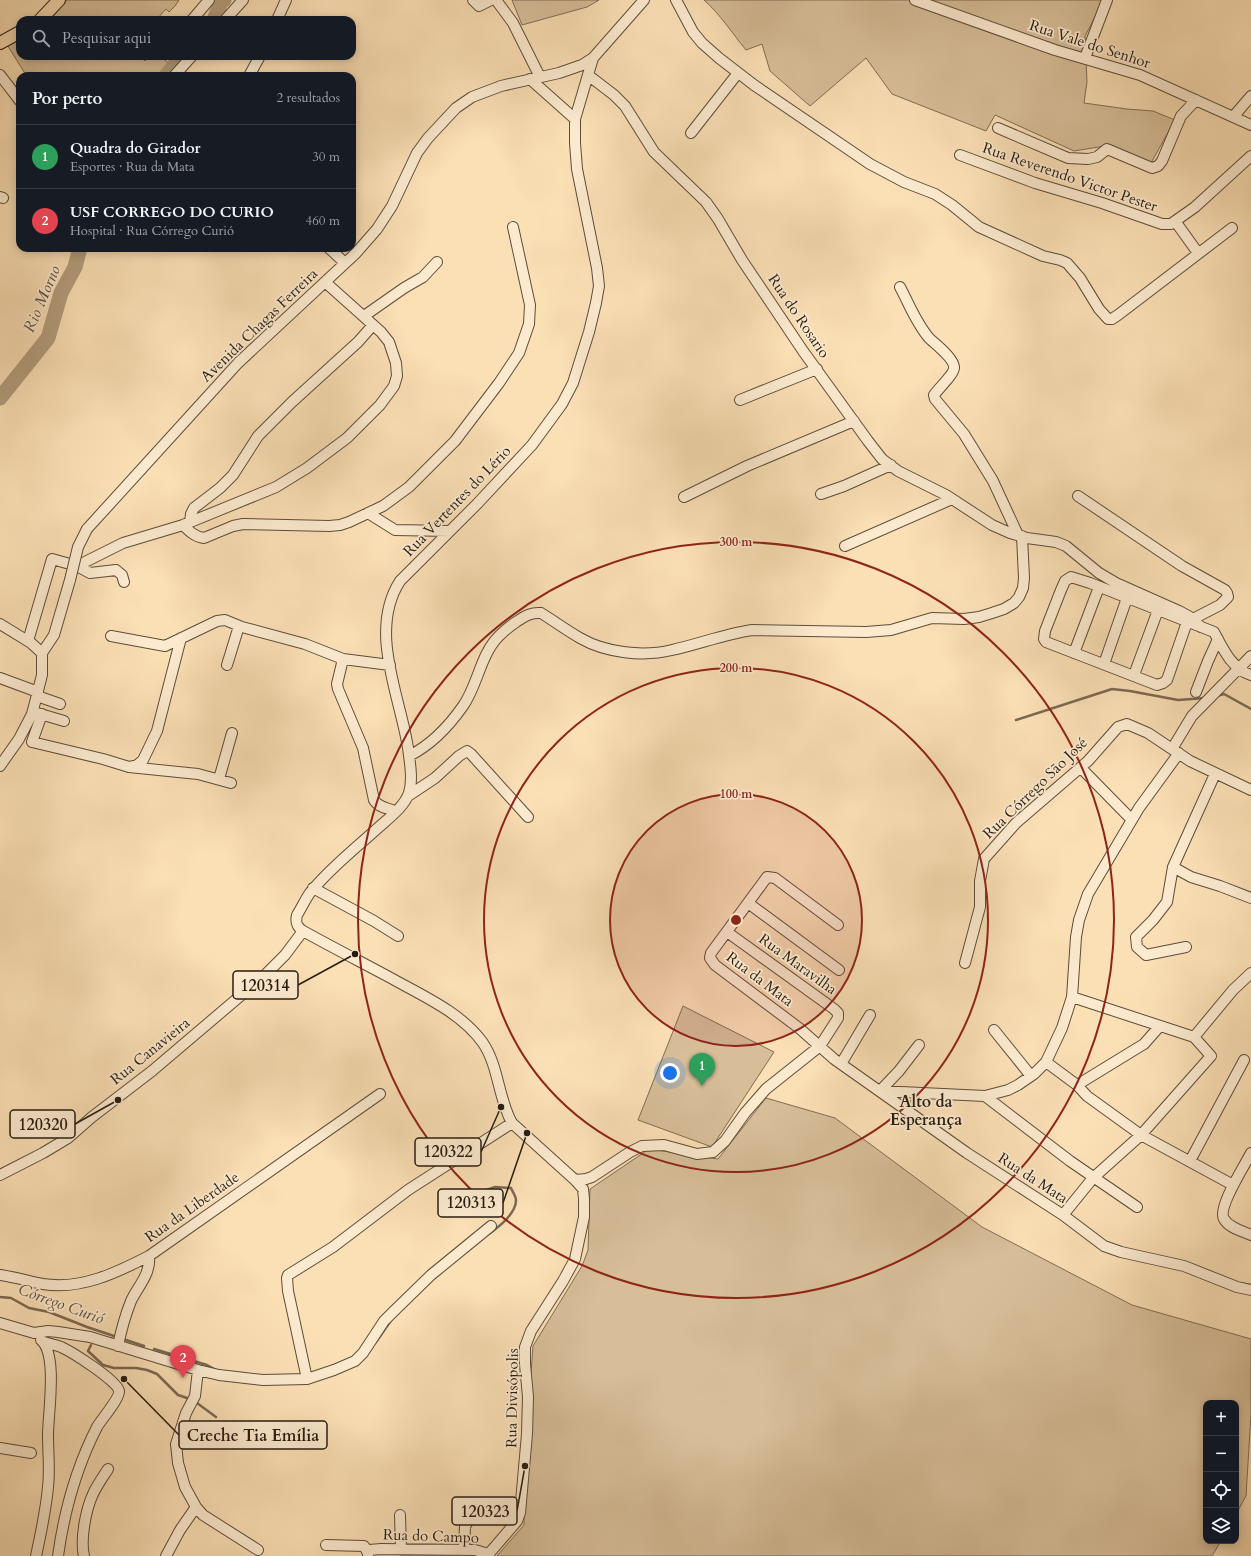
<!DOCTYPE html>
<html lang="pt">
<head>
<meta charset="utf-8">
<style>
  :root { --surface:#171b24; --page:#242831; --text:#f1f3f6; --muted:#9ea1a6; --line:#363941; --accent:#c59692 }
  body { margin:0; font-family:Cardo,serif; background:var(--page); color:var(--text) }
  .controls { position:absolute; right:12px; bottom:12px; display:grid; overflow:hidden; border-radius:8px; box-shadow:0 2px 10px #0003 }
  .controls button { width:36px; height:36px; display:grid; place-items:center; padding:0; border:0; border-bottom:1px solid var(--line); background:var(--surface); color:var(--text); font:20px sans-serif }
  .you { position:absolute; left:670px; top:1073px; width:14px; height:14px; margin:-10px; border:3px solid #fff; border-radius:50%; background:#1a73e8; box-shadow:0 0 0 6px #1a73e833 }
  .badge { display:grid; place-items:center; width:26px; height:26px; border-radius:50%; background:var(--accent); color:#fff; font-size:13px; font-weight:700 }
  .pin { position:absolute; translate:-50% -33px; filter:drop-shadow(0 1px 2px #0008) }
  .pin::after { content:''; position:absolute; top:21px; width:14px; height:12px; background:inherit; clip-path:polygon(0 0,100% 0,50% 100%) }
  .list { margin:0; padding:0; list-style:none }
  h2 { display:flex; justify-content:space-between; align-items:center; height:52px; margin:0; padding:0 16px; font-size:17px }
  h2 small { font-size:13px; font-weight:400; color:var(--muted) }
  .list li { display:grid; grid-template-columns:26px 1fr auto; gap:12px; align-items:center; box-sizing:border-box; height:64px; padding:0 16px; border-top:1px solid var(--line) }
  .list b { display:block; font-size:15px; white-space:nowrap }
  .list p { margin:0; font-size:13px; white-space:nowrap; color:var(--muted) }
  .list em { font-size:13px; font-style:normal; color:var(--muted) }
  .icon { flex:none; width:22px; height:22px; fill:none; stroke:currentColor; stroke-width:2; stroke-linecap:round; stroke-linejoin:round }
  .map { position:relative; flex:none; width:1251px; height:1556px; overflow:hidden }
  .search { position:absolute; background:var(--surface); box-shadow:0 2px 10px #0003; left:16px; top:16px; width:340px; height:44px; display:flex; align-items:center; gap:10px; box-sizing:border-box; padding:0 14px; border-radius:12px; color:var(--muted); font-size:15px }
  .panel { position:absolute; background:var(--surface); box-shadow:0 2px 10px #0003; left:16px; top:72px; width:340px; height:180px; border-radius:12px }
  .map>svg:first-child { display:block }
</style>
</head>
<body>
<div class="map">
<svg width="1251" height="1556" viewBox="0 0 1251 1556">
  <rect width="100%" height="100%" fill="#fbdfb5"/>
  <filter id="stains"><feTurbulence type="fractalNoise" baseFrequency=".005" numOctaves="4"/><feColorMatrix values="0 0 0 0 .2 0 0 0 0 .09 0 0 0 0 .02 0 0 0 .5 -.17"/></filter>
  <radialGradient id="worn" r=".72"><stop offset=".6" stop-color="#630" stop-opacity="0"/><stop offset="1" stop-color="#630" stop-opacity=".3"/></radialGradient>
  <!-- green -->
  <path fill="#d7be99" stroke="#7f6d55" d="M 67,0 L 179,0 L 175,6 L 169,12 L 166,9 L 156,20 L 50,20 Z
    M 512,0 L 599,0 L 587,7 L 522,25 Z
    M 704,0 L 1104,0 L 1085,36 L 1087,82 L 1084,103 L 1127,109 L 1153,111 L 1175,120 L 1151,163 L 1105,146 L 1074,151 L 995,115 L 986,131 L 892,94 L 866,58 L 810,106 L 770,71 L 762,44 L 746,50 C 732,33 720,14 704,0 Z
    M 20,36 L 20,56 L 141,56 L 145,61 L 150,56 L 160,56 L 171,65 L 162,76 L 25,76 L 26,75 L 6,43 Z
    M 683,1006 L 774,1052 L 712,1147 L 638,1120 Z
    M 766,1098 L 835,1118 L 982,1227 L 1132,1305 L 1251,1339 L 1251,1414 L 1246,1496 L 1236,1514 L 1236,1403 L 1206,1403 L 1206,1541 L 1221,1541 L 1212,1556 L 497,1556 L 524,1525 L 526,1440 L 533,1346 L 582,1266 L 588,1250 L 590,1189 L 649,1149 L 718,1159 Z
    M 466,1552 L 482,1556 L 401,1556 L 401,1554 Z"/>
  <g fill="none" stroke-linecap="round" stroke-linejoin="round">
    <!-- stream -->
    <path stroke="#7b6952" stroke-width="2.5" d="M 1217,696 L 1224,694 L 1251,709
      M 1016,720 L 1112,689 L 1130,691 L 1178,700 L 1206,698
      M 466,1197 L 495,1187 L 511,1188 C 512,1191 516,1196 516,1200 C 516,1214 500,1226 490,1233
      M 0,1297 L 11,1298 L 29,1308 L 49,1312 L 87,1327 L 114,1336
      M 126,1340 L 144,1346
      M 376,1342 L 392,1319
      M 91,1345 L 88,1351 L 103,1365 L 114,1368 L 136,1368 L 147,1370 L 157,1374 L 178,1395 L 187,1398
      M 154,1349 L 207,1365 L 216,1370
      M 197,1403 L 216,1417"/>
    <!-- river -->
    <path stroke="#b39d7d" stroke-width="15" d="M 214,20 L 221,2 L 224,0
      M 166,76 L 182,56
      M 0,398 L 48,338 L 61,293 L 75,267 L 80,248"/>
    <!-- minor casing -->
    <g stroke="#5c4d3a" stroke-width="12">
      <path id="minor" d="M 473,0 L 479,6 L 491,0
        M 496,0 L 513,23 L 540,77
        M 676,0 L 693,32 L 702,43 L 719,58 L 754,85 L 870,164 L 904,182 L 935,194 L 952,205 L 979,227 L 1043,256 L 1060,260 L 1067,263 L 1080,278 L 1099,309 L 1108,319 L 1112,319 L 1118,315 L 1232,228
        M 915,0 L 1055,50 L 1140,75 L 1251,125
        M 192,20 L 209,0
        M 225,20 L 243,0
        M 277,20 L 286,0
        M 1085,58 L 1107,0
        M 0,75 L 20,101
        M 588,75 L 614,95 L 625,106 L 654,152 L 706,202 L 718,219 L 742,260 L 803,351 L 868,441 L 882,459 L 898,471 L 946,495 L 992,525 L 1010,533 L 1027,538 L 1056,542 L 1066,546 L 1099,573 L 1116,583 L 1179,611 L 1190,617 L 1201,627
        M 174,76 L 192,56
        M 249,76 L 260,56
        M 530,79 L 575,119
        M 1233,117 L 1251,96
        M 998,128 L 1068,158 L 1088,159 L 1097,157 L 1107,149 L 1152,168 L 1158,166 L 1162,161 L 1181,116 L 1196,100
        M 691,133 L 738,73
        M 960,155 L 1035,183 L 1102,203 L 1162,224 L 1171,224 L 1195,207 L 1251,156
        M 0,197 L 3,198
        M 1175,221 L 1198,253
        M 329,248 L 345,263
        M 900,287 C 909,304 916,323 929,338 C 935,344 955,359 954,368 C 954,374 938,389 934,395 L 935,399 L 964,434 L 993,481 L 1018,535
        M 364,316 L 404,288 L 423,277 L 437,262
        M 740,400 L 817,369
        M 821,494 L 844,486 L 891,465
        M 1078,496 L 1182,566 L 1225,590 L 1227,593 L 1228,597 L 1220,605 L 1187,622 L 1167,680 L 1163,683 L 1157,685 L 1046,642 L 1044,639 L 1045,631 L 1061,590 L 1065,581 L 1071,577 L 1090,583 L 1214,632 C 1223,649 1232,669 1251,675
        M 684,497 L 747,466 L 854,421
        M 368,513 L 395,530 L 450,531
        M 190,522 L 191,514 L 194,508 L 220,488 L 233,475 L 258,436 L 292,402 L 358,342 L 373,325
        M 183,525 L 276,487 L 307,468 L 347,438 L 380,405 L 394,386 L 397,376 L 396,363 L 389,342 L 381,332 L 325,282
        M 87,529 L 238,363 L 356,253 L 377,229 L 392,206 L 417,153 L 428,138 L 456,108 L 472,97 L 501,86 L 559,73 L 582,65 L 593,58 L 644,0
        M 845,546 L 952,499
        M 77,566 L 123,543 L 183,525 C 189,531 195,537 204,538 L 233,526 L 243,524 L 329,526 L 340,525 L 349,522 L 383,506 L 409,487 L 455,441 L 499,383 L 519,353 L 529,324 L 530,305 L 513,227
        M 0,624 L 31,643 L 42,653
        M 111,636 L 165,646 L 217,621 L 225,620 L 242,627 L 305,644 L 343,659 L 390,665
        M 28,641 L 52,559 L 77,566 L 90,573 L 116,570 L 122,575 L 124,582
        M 1074,653 L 1099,587
        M 343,659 L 337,684 L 338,689 L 363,748 L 374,800 C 378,807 388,809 396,811
        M 1104,664 L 1127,598
        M 227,665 L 239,626
        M 1134,675 L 1158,610
        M 0,678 L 38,692
        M 1196,692 L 1208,661 L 1218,639
        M 37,696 L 60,704
        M 37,713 L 64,721
        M 42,714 L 32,742 L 103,759 L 129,767 L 198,774 L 231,783
        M 1172,749 L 1192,716 L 1251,656
        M 409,756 C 431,745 449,726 463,706 C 478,685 480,655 499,636 C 504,631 510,626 516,622 C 524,617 530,612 541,613 C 554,621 566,630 580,638 C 606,653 643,657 672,650 C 699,644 725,634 752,630 L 866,632 L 891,630 L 932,618 L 964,619 L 979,617 L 992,613 L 1004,609 L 1014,603 L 1019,597 L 1023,588 L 1024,578 L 1022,536
        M 0,766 L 19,739 L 32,714 L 42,675 L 42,653 L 54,635 L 70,580
        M 129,767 L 137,765 L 143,760 L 157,731 L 181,638
        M 1081,768 L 1132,820
        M 219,779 L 232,733
        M 408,796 L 435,778 L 459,756 L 467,751 L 471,754 L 528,817
        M 1173,867 L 1191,877 L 1220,886 L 1251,898
        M 313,888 L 374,921 L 398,936
        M 748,903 L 839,970
        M 838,925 L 775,878 L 767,877 L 711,953 L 710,958 L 715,965 L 799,1028 L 834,1059 L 967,1153 L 1063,1215 L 1104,1246 L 1121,1252 L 1184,1266 L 1237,1287 L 1251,1290
        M 1186,947 L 1146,955 L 1137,947 L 1136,937 L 1153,920 L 1167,902 L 1173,867 L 1215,774
        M 965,963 L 980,907 L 980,881 L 984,859 L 1016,823 L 1088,761 L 1118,727 L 1127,724 L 1148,733 L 1190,761 L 1251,790
        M 994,1030 L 1031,1076
        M 1194,1037 L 1233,990 L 1251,973
        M 1046,1062 L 1077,1085 L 1087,1096 L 1141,1135 L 1233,1185
        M 841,1064 L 870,1015
        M 1077,1085 L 1144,1044 L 1159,1027
        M 880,1091 L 985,1096 L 1008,1090 L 1018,1085 L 1034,1074 L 1046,1062 L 1062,1028 L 1072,997 L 1076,937 L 1079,920 L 1088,894 L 1139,808 L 1179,753
        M 880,1091 L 899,1071 L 919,1045
        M 985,1096 L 1070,1161 L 1137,1207
        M 1251,1153 C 1245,1165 1217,1208 1224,1219 C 1229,1228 1242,1231 1251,1235
        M 1190,1161 L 1244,1060
        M 0,1175 L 43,1153 L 68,1138 L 92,1117 L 152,1071 L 265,975 L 285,955 L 303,931
        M 575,1180 L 586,1179 L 592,1177 L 630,1152 L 642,1146 L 664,1145 L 697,1154 L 713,1152 L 725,1141 L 745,1113 L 766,1089 L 820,1046 L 838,1018 L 838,1013 L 834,1009 L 727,932
        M 1063,1215 L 1093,1178 L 1141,1135 L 1211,1056 L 1194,1037 L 1072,997
        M 0,1275 C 14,1277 28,1281 43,1284 C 81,1290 116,1273 149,1256 L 380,1094
        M 0,1323 L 34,1333 L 48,1331 L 58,1332 L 90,1337 L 198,1370 L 219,1375 L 263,1380 L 307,1379 L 334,1370 L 355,1361 L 363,1353 L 384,1321 L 393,1312 L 431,1275 L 491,1226
        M 44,1342 C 50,1344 56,1345 61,1347 C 72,1352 118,1381 119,1391 C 120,1398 101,1420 97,1427 C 77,1466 64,1513 58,1556
        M 118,1346 C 121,1331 125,1316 131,1301 C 138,1286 151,1274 149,1256
        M 198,1370 L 195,1396 L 186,1413 L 176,1444 L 178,1463 L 185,1487 L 196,1507 L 203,1515 L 258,1550
        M 307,1379 L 288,1291 L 287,1278 L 288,1275 L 333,1247 L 408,1190 L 512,1123
        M 0,1448 L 31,1453
        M 400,1515 L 401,1549
        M 326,1545 L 364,1546 L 368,1553
        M 464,1550 L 465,1526 L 474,1513
        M 36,1556 C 41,1533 46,1510 48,1487 C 50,1470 48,1452 48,1435 C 48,1414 58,1354 41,1340
        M 84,1556 C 80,1539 86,1509 93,1494 C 97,1485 103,1477 108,1469
        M 166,1556 L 180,1530 L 196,1507
        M 368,1556 L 369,1550 L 381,1549 L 475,1550 L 489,1554
        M 487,1556 L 517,1521 L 520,1513 L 527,1434 L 528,1397 L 525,1364 L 525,1347 L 531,1331 L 563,1281 L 575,1259 L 584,1217 L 584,1199 L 583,1189 L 575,1180 L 512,1123 C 498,1098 499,1067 483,1043 C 461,1012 421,995 389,977 C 361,962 332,947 303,931 C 297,927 295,923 297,915 C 303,906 307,894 315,887 C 334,865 357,847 379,827 C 389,818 404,807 409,793 C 413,780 410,763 408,748 C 400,695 368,631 400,581 L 477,504 L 532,445 L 562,404 L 573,383 L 589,332 L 596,303 L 599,286 L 597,268 L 577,169 L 575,143 L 575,119 L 593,58"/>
    </g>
    <!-- major casing -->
    <g stroke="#271c11" stroke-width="14">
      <path id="major" d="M 40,20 L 59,0
        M 0,43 L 20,32"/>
    </g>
    <!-- minor -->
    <use href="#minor" stroke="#fceacf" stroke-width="10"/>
    <!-- major -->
    <use href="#major" stroke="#fbdfb5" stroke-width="12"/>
    <!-- minor-bridge casing -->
    <g stroke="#5c4d3a" stroke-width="12" stroke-linecap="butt">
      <path id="minor-bridge" d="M 70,580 L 78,547 L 87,529"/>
    </g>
    <!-- minor-bridge -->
    <use href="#minor-bridge" stroke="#fceacf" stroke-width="10"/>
  </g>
  <!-- distance rings -->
  <circle cx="736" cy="920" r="126" fill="#8f2418" fill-opacity=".12"/>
  <g fill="none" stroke="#8f2418" stroke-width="2">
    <circle cx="736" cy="920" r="126"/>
    <circle cx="736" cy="920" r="252"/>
    <circle cx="736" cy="920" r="378"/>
  </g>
  <g text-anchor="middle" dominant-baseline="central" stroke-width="3.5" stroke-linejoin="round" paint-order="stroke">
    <!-- street labels -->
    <g font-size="15" fill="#271c11" stroke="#fceacf">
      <text transform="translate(1090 44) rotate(18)">Rua Vale do Senhor</text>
      <text transform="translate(1070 177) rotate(19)">Rua Reverendo Victor Pester</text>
      <text transform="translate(799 316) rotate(56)">Rua do Rosario</text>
      <text transform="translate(259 325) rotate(-44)">Avenida Chagas Ferreira</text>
      <text transform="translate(457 501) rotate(-46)">Rua Vertentes do Lério</text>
      <text transform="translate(1035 788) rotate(-44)">Rua Córrego São José</text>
      <text transform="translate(798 964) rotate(36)">Rua Maravilha</text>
      <text transform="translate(760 979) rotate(37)">Rua da Mata</text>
      <text transform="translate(150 1051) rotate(-39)">Rua Canavieira</text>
      <text transform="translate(1033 1178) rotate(33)">Rua da Mata</text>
      <text transform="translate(192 1207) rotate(-35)">Rua da Liberdade</text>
      <text transform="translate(512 1398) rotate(-89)">Rua Divisópolis</text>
      <text transform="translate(431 1536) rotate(2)">Rua do Campo</text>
    </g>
    <!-- water labels -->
    <g font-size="16" font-style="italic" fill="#5f503c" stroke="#fceacf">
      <text transform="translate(42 299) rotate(-67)">Rio Morno</text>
      <text transform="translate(61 1304) rotate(20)">Córrego Curió</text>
    </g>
    <!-- neighbourhood labels -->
    <g font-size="16" font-weight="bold" fill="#271c11" stroke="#fceacf">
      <text x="926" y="1102">Alto da<tspan x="926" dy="18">Esperança</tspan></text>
    </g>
  </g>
  <circle cx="736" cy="920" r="6" fill="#8f2418" stroke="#fceacf" stroke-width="2"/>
  <g font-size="12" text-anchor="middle" font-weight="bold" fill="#8f2418" stroke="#fceacf" stroke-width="3.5" stroke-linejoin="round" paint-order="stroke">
    <text x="736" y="546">300 m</text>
    <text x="736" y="672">200 m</text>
    <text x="736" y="798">100 m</text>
  </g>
  <!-- callouts -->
  <path fill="none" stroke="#271c11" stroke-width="1.5" d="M355 954L298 985M118 1100L75 1124M501 1107L481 1152M527 1133L503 1203M124 1379L179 1435M525 1466L517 1511"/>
  <g fill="#271c11" stroke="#fceacf" stroke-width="1.5">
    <circle cx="355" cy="954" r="4"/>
    <circle cx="118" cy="1100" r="4"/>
    <circle cx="501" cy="1107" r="4"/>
    <circle cx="527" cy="1133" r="4"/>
    <circle cx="124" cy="1379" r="4"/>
    <circle cx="525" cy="1466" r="4"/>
  </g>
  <g fill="#fceacf" stroke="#271c11" stroke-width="1.5">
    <rect x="233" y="971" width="65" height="28" rx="4"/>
    <rect x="10" y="1110" width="65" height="28" rx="4"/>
    <rect x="415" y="1138" width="66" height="28" rx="4"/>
    <rect x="438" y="1189" width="65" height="28" rx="4"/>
    <rect x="179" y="1421" width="148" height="28" rx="4"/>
    <rect x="452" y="1497" width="65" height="28" rx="4"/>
  </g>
  <g font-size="16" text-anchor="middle" font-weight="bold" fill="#271c11">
    <text x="265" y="991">120314</text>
    <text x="43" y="1130">120320</text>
    <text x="448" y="1157">120322</text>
    <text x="471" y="1208">120313</text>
    <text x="253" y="1441">Creche Tia Emília</text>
    <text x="485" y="1517">120323</text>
  </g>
  <rect width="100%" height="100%" filter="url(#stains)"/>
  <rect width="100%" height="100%" fill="url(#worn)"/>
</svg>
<div class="controls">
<button>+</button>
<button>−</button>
<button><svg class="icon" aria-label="locate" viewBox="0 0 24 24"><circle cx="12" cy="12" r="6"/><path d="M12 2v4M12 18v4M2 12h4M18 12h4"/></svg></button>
<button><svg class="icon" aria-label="layers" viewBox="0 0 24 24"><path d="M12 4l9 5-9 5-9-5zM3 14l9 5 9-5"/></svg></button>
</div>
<div class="you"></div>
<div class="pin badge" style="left:702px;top:1086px;background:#2e9e5b">1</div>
<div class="pin badge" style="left:183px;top:1378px;background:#e0444e">2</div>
<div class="search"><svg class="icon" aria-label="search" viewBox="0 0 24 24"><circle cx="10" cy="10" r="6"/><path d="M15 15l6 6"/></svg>Pesquisar aqui</div>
<section class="panel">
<h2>Por perto<small>2 resultados</small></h2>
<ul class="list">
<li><span class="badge" style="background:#2e9e5b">1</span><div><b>Quadra do Girador</b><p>Esportes · Rua da Mata</p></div><em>30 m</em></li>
<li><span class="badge" style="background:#e0444e">2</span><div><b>USF CORREGO DO CURIO</b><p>Hospital · Rua Córrego Curió</p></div><em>460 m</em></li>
</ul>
</section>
</div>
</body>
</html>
